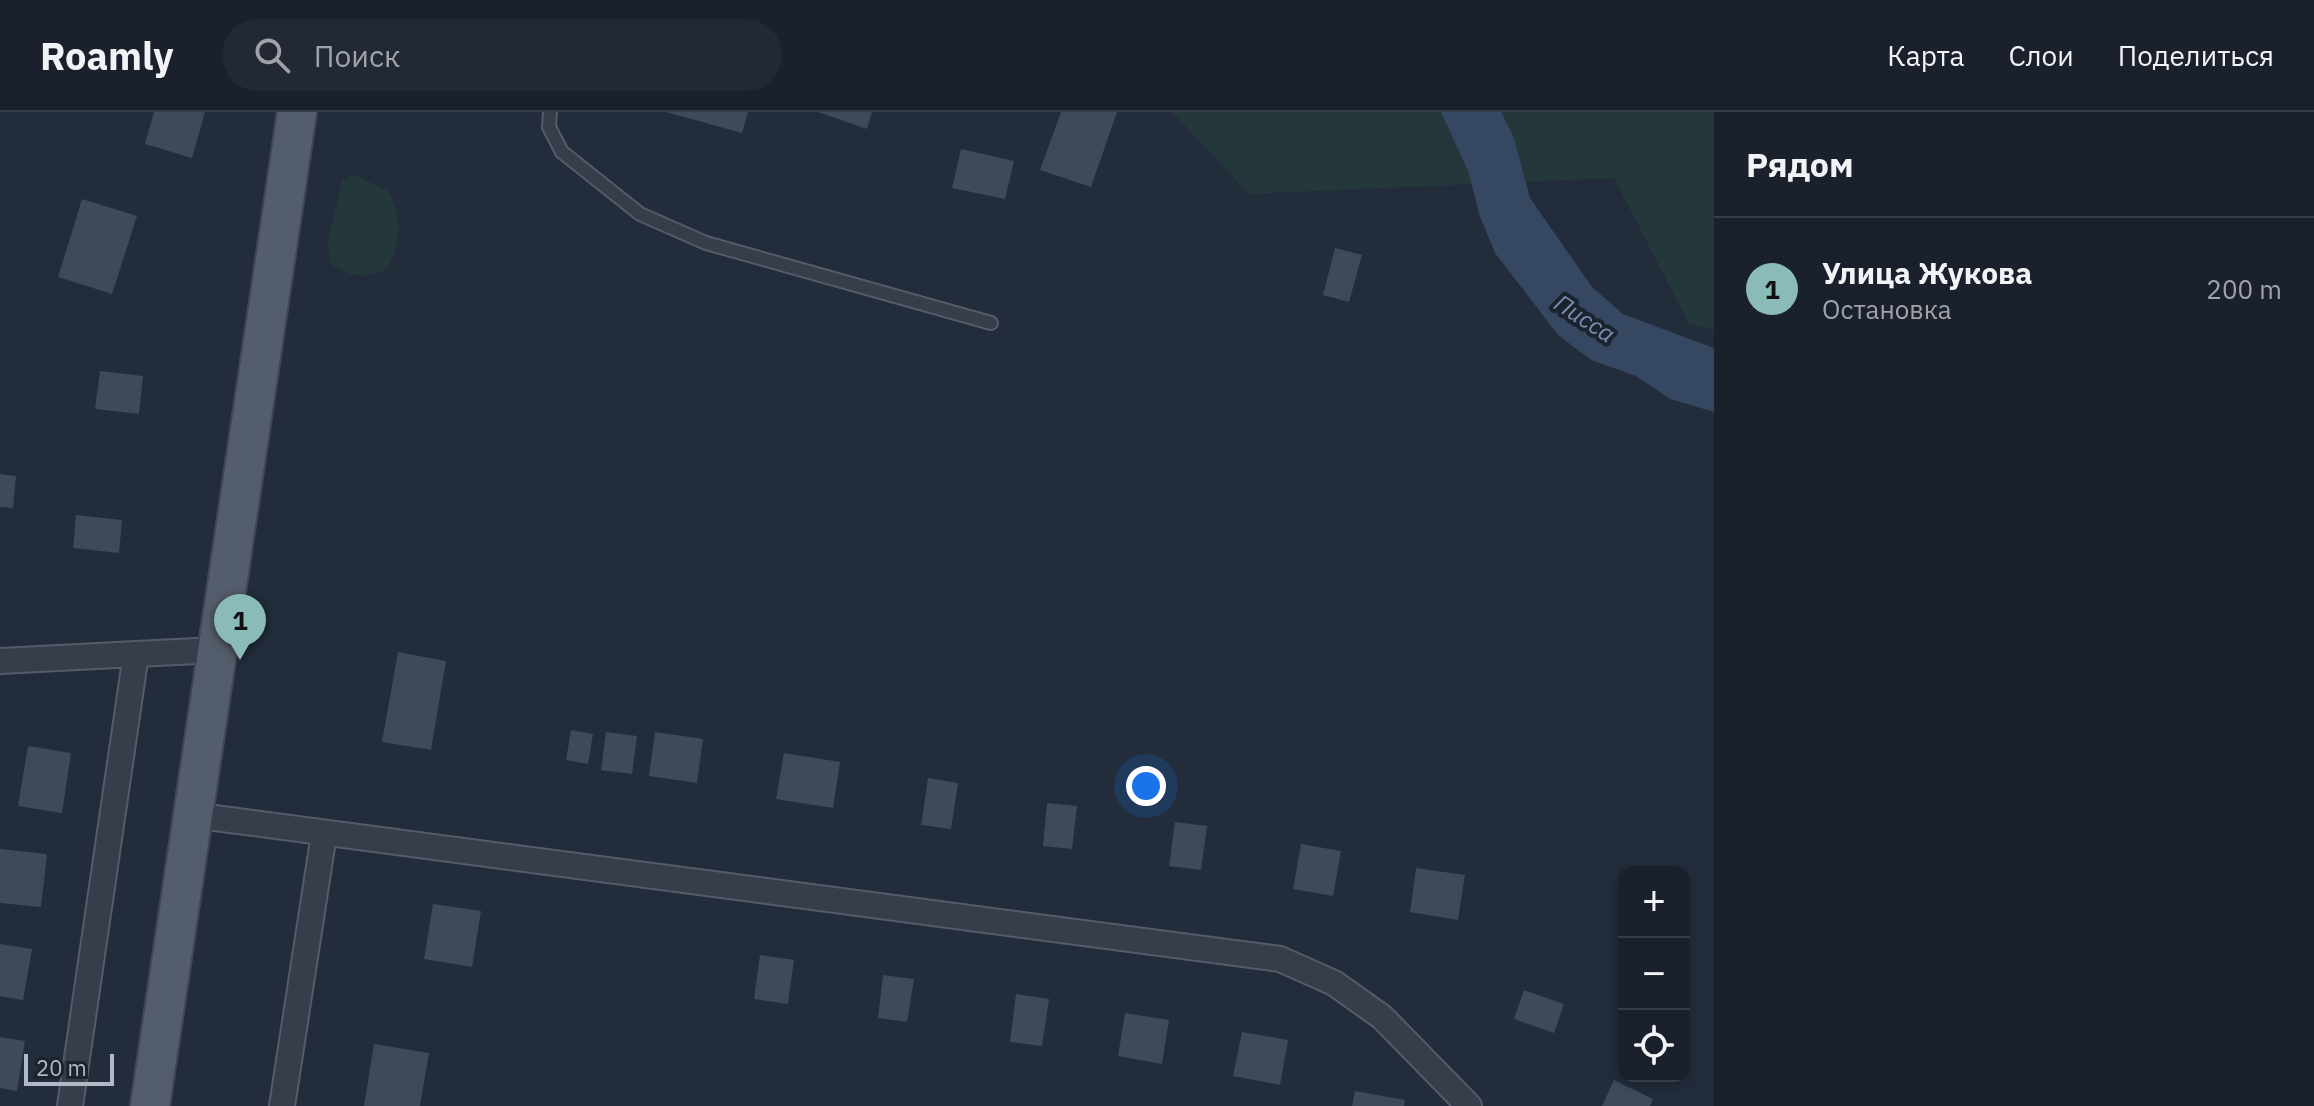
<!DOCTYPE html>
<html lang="ru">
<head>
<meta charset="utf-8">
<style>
  :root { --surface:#1a212c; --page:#232934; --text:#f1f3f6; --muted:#9fa3a9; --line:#383e48; --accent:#8bbbb9 }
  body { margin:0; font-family:"IBM Plex Sans",sans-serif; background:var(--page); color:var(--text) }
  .controls { position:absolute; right:24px; bottom:24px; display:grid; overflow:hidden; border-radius:16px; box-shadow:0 4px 12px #0003 }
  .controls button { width:72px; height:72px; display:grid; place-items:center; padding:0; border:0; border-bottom:2px solid var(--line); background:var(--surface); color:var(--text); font:40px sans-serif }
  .scale { position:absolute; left:24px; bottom:20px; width:90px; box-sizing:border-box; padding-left:8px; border:4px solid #b1b9c6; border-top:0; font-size:22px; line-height:28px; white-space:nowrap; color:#b1b9c6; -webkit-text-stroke:6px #1b232f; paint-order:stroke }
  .you { position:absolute; left:1146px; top:674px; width:28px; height:28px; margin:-20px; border:6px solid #fff; border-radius:50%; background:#1a73e8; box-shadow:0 0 0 12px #1a73e833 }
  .badge { display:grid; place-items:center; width:52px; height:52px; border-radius:50%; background:var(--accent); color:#111; font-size:26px; font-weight:700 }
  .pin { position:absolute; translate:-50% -66px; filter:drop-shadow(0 2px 4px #0008) }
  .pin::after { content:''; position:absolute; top:42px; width:28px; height:24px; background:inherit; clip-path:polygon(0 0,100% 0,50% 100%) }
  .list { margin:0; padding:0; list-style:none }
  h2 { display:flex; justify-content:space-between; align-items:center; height:104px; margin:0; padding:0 32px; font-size:34px }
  h2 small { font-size:26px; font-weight:400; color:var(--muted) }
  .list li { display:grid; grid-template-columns:52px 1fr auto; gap:24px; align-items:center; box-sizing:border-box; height:144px; padding:0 32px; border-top:2px solid var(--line) }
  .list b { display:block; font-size:30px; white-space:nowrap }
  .list p { margin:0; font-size:26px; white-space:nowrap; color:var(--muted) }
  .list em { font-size:26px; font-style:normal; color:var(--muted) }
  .icon { flex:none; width:44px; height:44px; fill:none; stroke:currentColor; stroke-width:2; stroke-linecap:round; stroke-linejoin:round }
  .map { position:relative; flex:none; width:1714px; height:994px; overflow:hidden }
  header { display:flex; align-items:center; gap:48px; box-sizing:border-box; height:112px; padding:0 40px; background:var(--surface); border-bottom:2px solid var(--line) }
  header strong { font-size:38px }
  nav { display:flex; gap:44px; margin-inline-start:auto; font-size:28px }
  .search { width:560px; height:72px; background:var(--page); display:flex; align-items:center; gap:20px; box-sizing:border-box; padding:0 28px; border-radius:44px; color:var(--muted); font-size:30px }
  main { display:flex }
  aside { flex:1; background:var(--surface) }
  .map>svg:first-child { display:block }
</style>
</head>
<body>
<header>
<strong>Roamly</strong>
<div class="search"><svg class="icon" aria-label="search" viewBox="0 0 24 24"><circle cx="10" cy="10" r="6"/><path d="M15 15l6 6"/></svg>Поиск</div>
<nav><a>Карта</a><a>Слои</a><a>Поделиться</a></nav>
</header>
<main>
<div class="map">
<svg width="1714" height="994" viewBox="0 0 1714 994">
  <rect width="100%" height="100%" fill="#222c3a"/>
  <!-- green -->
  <path fill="#24383b" d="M 1172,0 L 1714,0 L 1714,217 L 1689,212 L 1614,66 L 1249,82 Z
    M 354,63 L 388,79 C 402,108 402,129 387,157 C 363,167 351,166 330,151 L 328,130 L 342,69 Z"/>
  <!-- water -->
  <path fill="#364761" d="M 1441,0 L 1501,0 L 1514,26 L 1530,86 L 1592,175 L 1623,202 L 1714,236 L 1714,300 L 1670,287 L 1636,264 L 1591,248 L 1558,223 L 1495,141 L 1479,102 L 1469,61 Z"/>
  <!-- building -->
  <path fill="#3e4a59" d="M 154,0 L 205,0 L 192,46 L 145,32 Z
    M 666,0 L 748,0 L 742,21 Z
    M 818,0 L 872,0 L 867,17 Z
    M 1061,0 L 1117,0 L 1091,75 L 1040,58 Z
    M 961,37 L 1014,49 L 1005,87 L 952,76 Z
    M 82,87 L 137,104 L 112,182 L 58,165 Z
    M 1335,136 L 1362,143 L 1349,190 L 1323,183 Z
    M 100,259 L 143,264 L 139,302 L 95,297 Z
    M 0,362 L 16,364 L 13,396 L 0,395 Z
    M 76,403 L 122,408 L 119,441 L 73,436 Z
    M 398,540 L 446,549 L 431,638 L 382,630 Z
    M 571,618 L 593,622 L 588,652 L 566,648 Z
    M 606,620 L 637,624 L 632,662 L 601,658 Z
    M 655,620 L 703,627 L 697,671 L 649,664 Z
    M 28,634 L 71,641 L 62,701 L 18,694 Z
    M 784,641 L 840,650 L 833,696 L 776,687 Z
    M 928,666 L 958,671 L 951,717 L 921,713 Z
    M 1047,691 L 1077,694 L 1072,737 L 1043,734 Z
    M 1175,710 L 1207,714 L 1201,758 L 1169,754 Z
    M 1301,732 L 1341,739 L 1333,784 L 1293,777 Z
    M 0,737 L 47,742 L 41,795 L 0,791 Z
    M 1416,756 L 1465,763 L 1458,808 L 1410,800 Z
    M 433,792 L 481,799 L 472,855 L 424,847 Z
    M 0,832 L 32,837 L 23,888 L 0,884 Z
    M 760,843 L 794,848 L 788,892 L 754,887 Z
    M 883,863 L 914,867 L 907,910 L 878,906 Z
    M 1524,878 L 1564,892 L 1554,921 L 1514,907 Z
    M 1016,882 L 1049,887 L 1042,934 L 1010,930 Z
    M 1125,901 L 1169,908 L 1162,952 L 1118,944 Z
    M 1242,920 L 1288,928 L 1280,973 L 1233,964 Z
    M 0,925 L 25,929 L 17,979 L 0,976 Z
    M 374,932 L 429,941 L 420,994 L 364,994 Z
    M 1614,968 L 1653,987 L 1650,994 L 1602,994 Z
    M 1355,979 L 1405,988 L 1404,994 L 1352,994 Z"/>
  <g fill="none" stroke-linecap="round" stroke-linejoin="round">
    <!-- service casing -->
    <g stroke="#545c68" stroke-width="16">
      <path id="service" d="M 550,0 L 549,15 L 562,40 L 640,102 L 706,131 L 991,211"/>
    </g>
    <!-- minor casing -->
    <g stroke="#545c68" stroke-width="28">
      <path id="minor" d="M 0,549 L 136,542
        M 192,703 L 1280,847 L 1334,871 L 1382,905 L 1469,994
        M 70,994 L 136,542 L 217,538
        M 282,994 L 324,722"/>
    </g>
    <!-- primary casing -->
    <g stroke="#3f4753" stroke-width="42">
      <path id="primary" d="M 150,994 L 297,0"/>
    </g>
    <!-- service -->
    <use href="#service" stroke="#363e4b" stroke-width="12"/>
    <!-- minor -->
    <use href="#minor" stroke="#363e4b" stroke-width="24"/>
    <!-- primary -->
    <use href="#primary" stroke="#545d6b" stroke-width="38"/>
  </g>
  <g text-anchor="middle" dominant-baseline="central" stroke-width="8" stroke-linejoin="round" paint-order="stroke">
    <!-- water labels -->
    <g font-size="24" font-style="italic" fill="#798eae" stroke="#1b232f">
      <text transform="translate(1585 206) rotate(33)">Писса</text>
    </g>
  </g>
</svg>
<div class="controls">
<button>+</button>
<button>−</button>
<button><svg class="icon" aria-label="locate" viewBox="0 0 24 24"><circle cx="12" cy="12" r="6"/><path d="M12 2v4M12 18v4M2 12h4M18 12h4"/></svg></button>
</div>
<div class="scale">20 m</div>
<div class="you"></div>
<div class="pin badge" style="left:240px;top:548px">1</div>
</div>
<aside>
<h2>Рядом<small></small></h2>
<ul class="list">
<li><span class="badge">1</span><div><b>Улица Жукова</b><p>Остановка</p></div><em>200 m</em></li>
</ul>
</aside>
</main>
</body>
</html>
